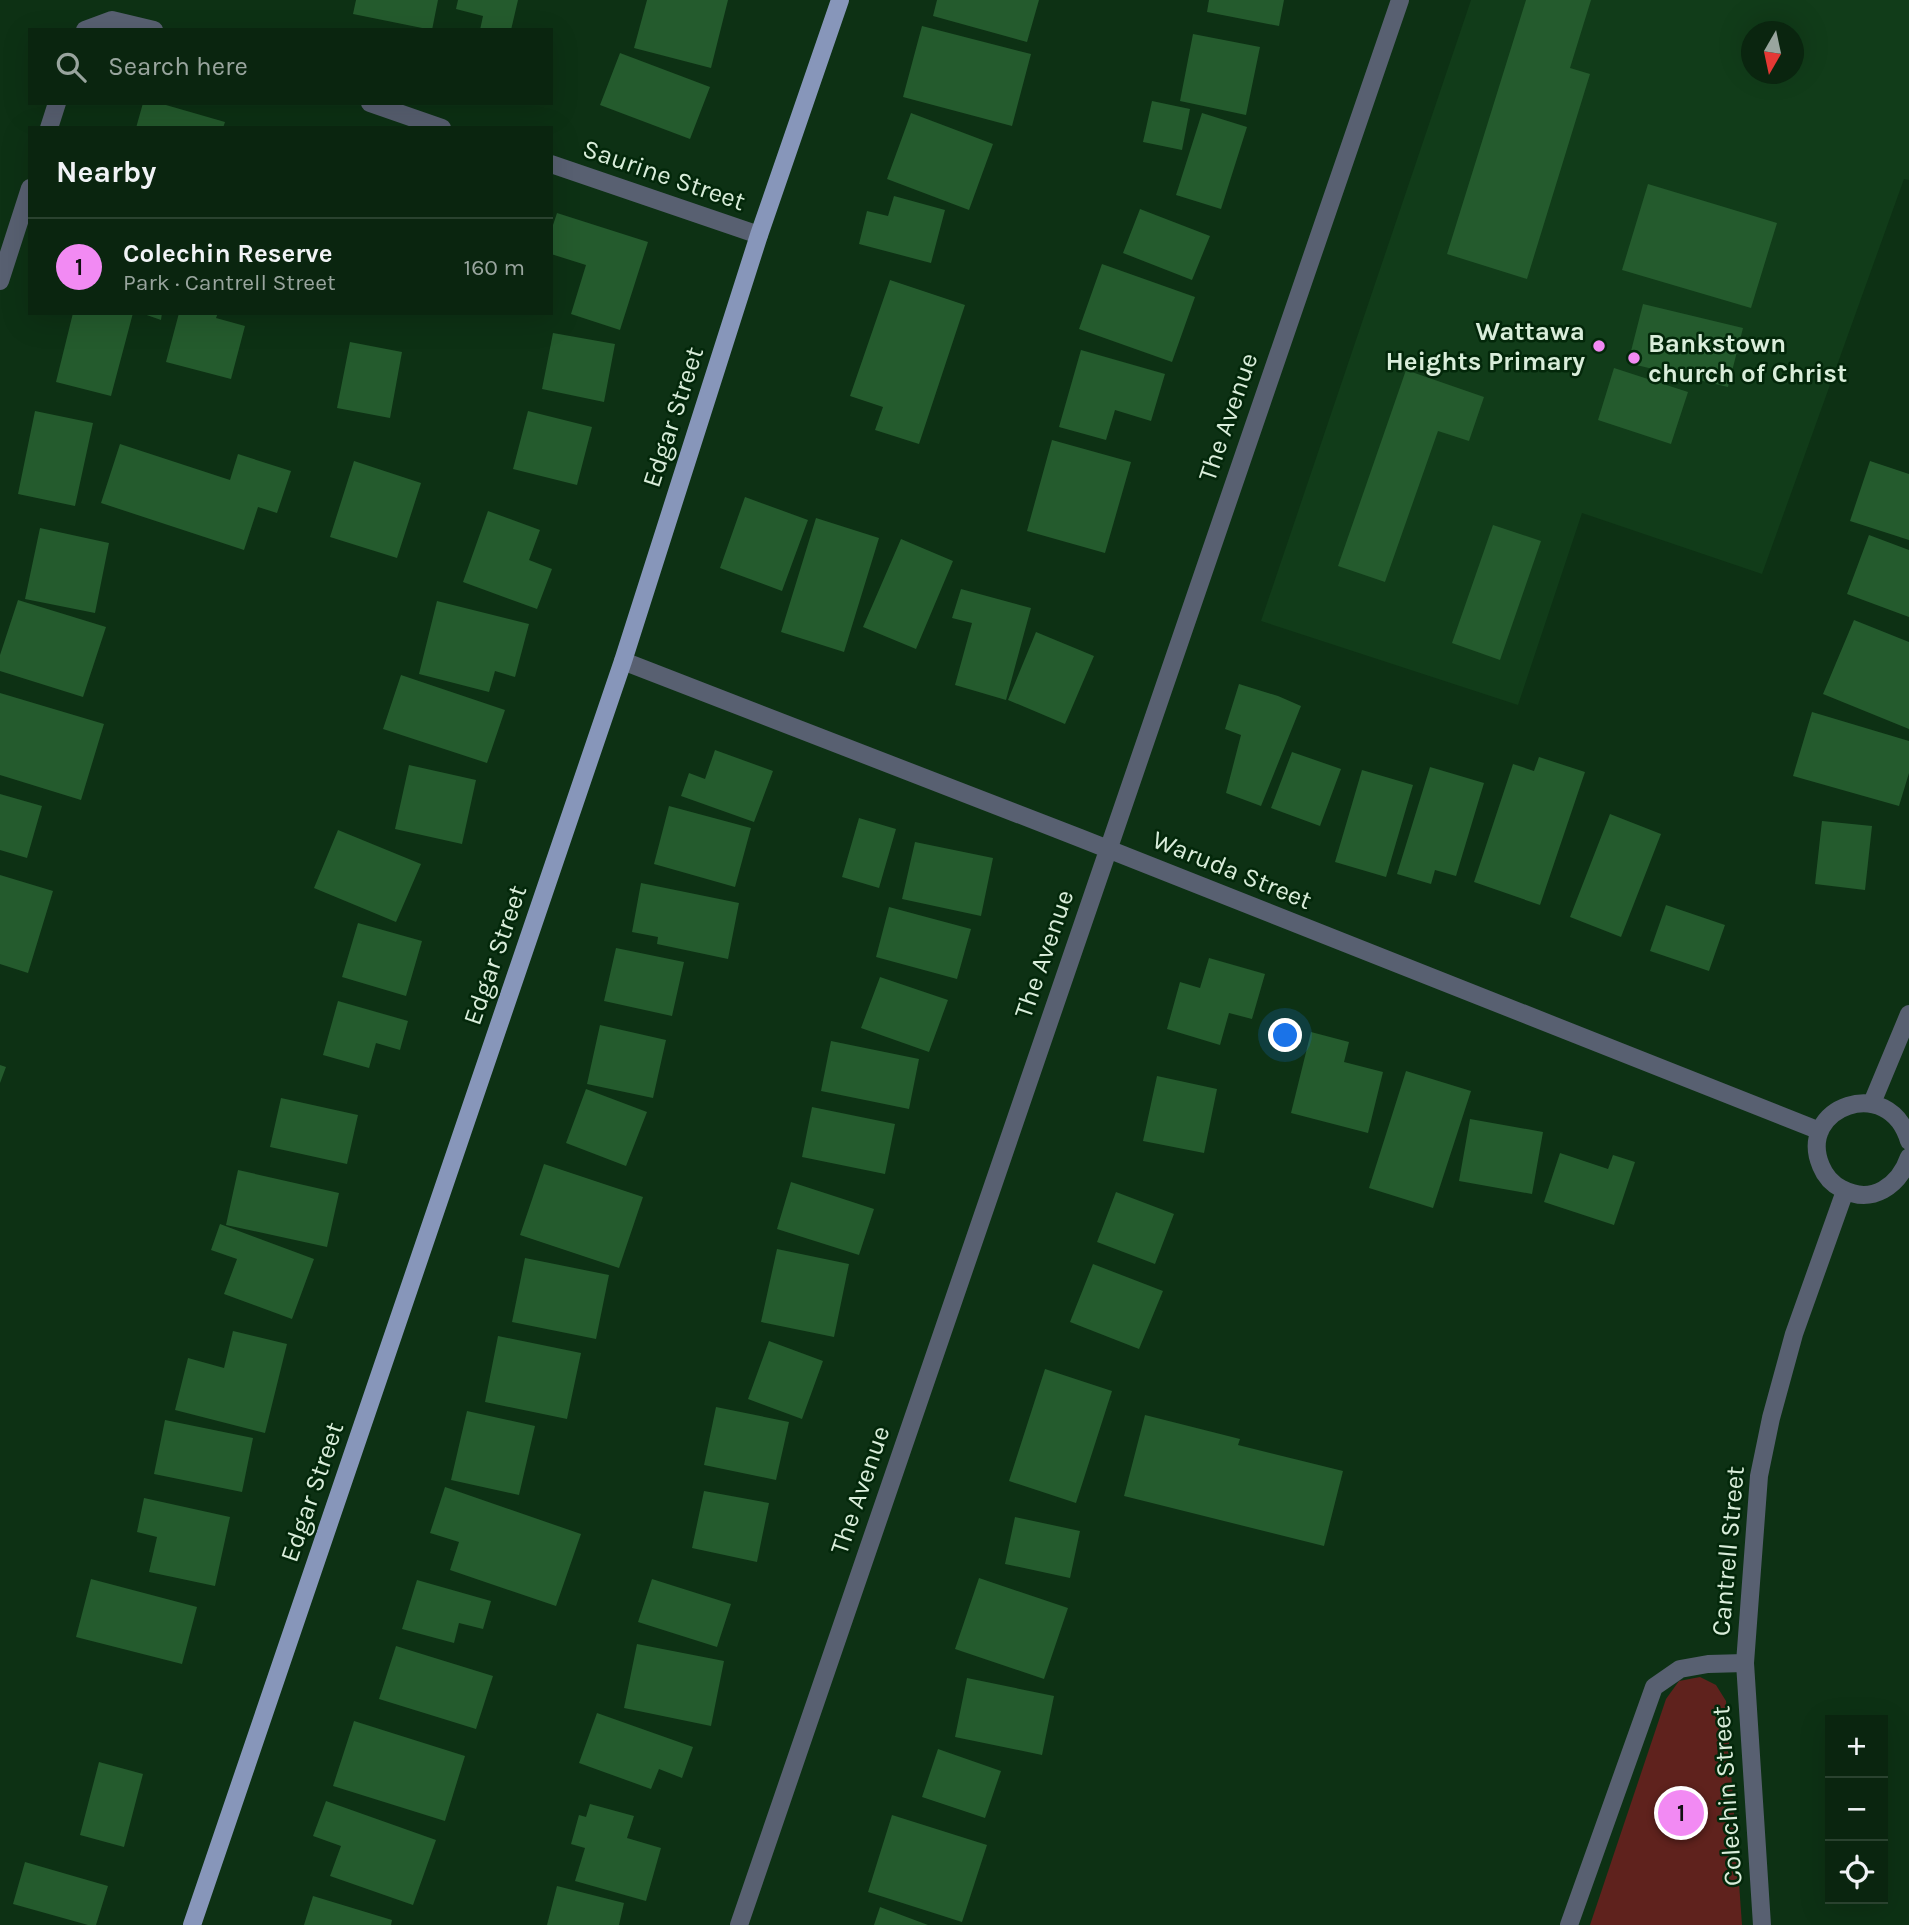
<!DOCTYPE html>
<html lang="en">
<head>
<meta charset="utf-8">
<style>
  :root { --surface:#0a250f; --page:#132d18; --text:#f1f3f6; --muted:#99a59e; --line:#2a422f; --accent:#f28af3 }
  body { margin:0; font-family:Karla,sans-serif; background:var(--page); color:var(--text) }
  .controls { position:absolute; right:21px; bottom:21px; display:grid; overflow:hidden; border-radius:0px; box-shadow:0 7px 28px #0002 }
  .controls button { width:63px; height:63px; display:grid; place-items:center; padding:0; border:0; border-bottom:2px solid var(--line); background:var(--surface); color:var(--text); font:35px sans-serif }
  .compass { position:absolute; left:1741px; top:21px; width:63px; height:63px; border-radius:50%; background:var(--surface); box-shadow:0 7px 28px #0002; rotate:189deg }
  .you { position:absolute; left:1286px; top:1036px; width:24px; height:24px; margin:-18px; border:5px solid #fff; border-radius:50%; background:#1a73e8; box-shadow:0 0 0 10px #1a73e833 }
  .badge { display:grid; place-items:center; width:46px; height:46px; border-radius:50%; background:var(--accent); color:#111; font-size:23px; font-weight:700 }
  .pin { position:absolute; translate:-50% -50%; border:4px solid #fff; box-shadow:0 2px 7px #0006 }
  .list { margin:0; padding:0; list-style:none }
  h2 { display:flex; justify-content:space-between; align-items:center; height:91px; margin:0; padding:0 28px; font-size:30px }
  h2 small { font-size:23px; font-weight:400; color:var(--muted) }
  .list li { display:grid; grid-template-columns:46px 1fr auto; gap:21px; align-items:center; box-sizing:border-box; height:98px; padding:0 28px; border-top:2px solid var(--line) }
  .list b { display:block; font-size:26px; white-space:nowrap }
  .list p { margin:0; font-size:23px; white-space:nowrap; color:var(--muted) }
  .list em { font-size:23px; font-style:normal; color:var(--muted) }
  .icon { flex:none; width:38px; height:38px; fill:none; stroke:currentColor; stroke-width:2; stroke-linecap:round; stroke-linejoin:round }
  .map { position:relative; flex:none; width:1909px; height:1925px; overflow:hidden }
  .search { position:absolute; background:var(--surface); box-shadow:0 7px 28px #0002; left:28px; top:28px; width:525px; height:77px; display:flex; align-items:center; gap:18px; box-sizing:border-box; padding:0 24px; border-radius:0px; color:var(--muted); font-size:26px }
  .panel { position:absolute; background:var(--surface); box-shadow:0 7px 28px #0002; left:28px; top:126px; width:525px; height:189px; border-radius:0px }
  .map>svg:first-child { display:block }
</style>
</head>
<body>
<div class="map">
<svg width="1909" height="1925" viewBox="0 0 1909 1925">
  <rect width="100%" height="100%" fill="#0d3114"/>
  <!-- built -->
  <path fill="#113c19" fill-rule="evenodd" d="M 1471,0 L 1909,0 L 1909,180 L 1904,179 L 1762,574 L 1582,513 L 1518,705 L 1261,621 ZM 1752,32 L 1794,32 L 1794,74 L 1752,74 Z"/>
  <!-- green -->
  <path fill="#5f221d" d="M 1700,1677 L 1716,1685 L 1726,1701 L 1742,1925 L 1590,1925 L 1666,1699 L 1679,1681 Z"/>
  <!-- building -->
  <path fill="#245b2d" d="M 356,0 L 438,0 L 432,30 L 353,14 Z
    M 458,0 L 518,0 L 511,30 L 480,30 L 483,16 L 456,9 Z
    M 647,0 L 728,0 L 711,68 L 634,48 Z
    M 937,0 L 1039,0 L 1027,42 L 933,16 Z
    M 1209,0 L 1284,0 L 1279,26 L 1207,12 Z
    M 1526,0 L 1591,0 L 1570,68 L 1590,74 L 1527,279 L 1447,254 Z
    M 922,26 L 1031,54 L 1012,126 L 903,97 Z
    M 1193,34 L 1260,47 L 1246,115 L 1180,101 Z
    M 620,53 L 710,87 L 690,139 L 600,105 Z
    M 1152,101 L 1190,109 L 1182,150 L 1143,142 Z
    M 143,103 L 159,103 L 225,122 L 223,128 L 136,128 Z
    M 911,113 L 993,144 L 969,210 L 887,179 Z
    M 1202,113 L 1247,127 L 1221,209 L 1176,195 Z
    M 1648,184 L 1777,223 L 1751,308 L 1622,270 Z
    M 894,196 L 945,210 L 931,263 L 859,244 L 867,211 L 888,216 Z
    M 1140,209 L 1210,236 L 1192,280 L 1123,253 Z
    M 557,213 L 648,242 L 620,330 L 571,314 L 586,265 L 551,254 L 551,231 Z
    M 1102,264 L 1195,297 L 1172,362 L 1079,329 Z
    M 890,280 L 965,305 L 919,444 L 875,430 L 883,407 L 850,396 Z
    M 1643,304 L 1743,328 L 1728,387 L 1628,363 Z
    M 73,313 L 133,313 L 111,396 L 56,382 Z
    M 141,313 L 162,313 L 161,320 Z
    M 179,313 L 218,313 L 216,318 L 245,326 L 231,379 L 166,362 Z
    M 553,333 L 615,344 L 604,402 L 542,389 Z
    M 350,342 L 402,352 L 390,418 L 337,408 Z
    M 1081,350 L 1165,374 L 1151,421 L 1115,410 L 1106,440 L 1059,427 Z
    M 1614,368 L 1688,392 L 1671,444 L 1598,420 Z
    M 1406,370 L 1484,397 L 1469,441 L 1438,431 L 1385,582 L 1338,566 Z
    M 35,411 L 93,423 L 75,506 L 18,494 Z
    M 528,411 L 592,427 L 577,485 L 513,469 Z
    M 1052,440 L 1131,462 L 1105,553 L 1027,531 Z
    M 120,444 L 230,480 L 238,454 L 291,471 L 277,513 L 258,507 L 244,550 L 101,503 Z
    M 354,461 L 421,483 L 397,558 L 330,537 Z
    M 1870,461 L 1909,474 L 1909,540 L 1850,521 Z
    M 745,497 L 808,520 L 782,591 L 720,568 Z
    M 488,511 L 540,530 L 529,560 L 552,569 L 537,609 L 463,582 Z
    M 816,518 L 879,538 L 844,652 L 781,632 Z
    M 1493,525 L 1541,541 L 1500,660 L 1452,643 Z
    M 40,528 L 109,543 L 95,613 L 25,599 Z
    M 1869,535 L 1909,550 L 1909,617 L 1847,594 Z
    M 901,539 L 953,561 L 916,649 L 863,627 Z
    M 961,589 L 1031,608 L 1006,700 L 955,685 L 972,623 L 952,618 Z
    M 18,600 L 106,627 L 83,697 L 0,671 L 0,655 Z
    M 437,601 L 529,624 L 515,677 L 495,671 L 489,692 L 419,674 Z
    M 1854,620 L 1909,642 L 1909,729 L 1823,694 Z
    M 1036,632 L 1094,656 L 1065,724 L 1008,700 Z
    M 401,675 L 505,710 L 487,763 L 383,729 Z
    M 1239,684 L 1278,696 L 1301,706 L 1261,806 L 1226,793 L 1241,735 L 1225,729 Z
    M 0,693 L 104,724 L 81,800 L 0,775 Z
    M 1812,712 L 1909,741 L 1909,773 L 1899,806 L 1793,776 Z
    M 715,750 L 773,771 L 754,822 L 681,796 L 689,773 L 705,779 Z
    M 1292,752 L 1341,769 L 1320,826 L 1271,808 Z
    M 1539,757 L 1585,772 L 1540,905 L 1474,882 L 1513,764 L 1534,771 Z
    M 409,765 L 476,780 L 462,844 L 395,829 Z
    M 1430,767 L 1484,783 L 1456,876 L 1435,870 L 1431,884 L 1397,874 Z
    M 1362,770 L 1413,785 L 1386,877 L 1335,862 Z
    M 0,794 L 42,806 L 27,858 L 0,850 Z
    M 669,806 L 751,828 L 735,887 L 654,864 Z
    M 1610,814 L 1661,834 L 1621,937 L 1570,917 Z
    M 859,818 L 896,829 L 879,888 L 842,877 Z
    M 1822,821 L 1872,826 L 1865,890 L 1815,884 Z
    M 338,830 L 421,864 L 396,922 L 314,888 Z
    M 915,842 L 993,858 L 981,916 L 902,899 Z
    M 0,875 L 53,891 L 28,973 L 0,964 Z
    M 641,883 L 739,903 L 728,959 L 657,944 L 658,937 L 632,932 Z
    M 1666,905 L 1725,925 L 1709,971 L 1650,951 Z
    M 889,907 L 971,929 L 957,979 L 876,957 Z
    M 358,923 L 422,941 L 406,996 L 342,977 Z
    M 616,948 L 684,962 L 672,1016 L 604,1001 Z
    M 1209,958 L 1265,974 L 1252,1019 L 1229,1013 L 1220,1045 L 1167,1029 L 1180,982 L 1200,988 Z
    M 880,977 L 948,1000 L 929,1052 L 861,1028 Z
    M 338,1001 L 408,1021 L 400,1050 L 376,1043 L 369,1068 L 323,1055 Z
    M 600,1025 L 666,1040 L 653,1098 L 587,1084 Z
    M 1311,1032 L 1349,1042 L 1344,1062 L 1383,1072 L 1368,1133 L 1291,1113 Z
    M 831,1041 L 919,1059 L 909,1109 L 821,1091 Z
    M 0,1065 L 6,1067 L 0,1083 Z
    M 1406,1071 L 1471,1091 L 1433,1208 L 1369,1188 Z
    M 1157,1076 L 1217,1089 L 1204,1153 L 1143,1141 Z
    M 586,1089 L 647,1112 L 626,1166 L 566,1143 Z
    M 281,1098 L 358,1115 L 347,1164 L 270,1147 Z
    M 812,1107 L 895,1124 L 885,1174 L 802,1157 Z
    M 1470,1119 L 1543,1132 L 1532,1194 L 1459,1181 Z
    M 1560,1153 L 1608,1169 L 1613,1155 L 1635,1162 L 1614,1225 L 1544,1202 Z
    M 544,1164 L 643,1197 L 619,1268 L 520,1235 Z
    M 238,1170 L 339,1193 L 327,1247 L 226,1225 Z
    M 791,1182 L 874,1209 L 859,1255 L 777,1229 Z
    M 1116,1192 L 1174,1214 L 1155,1264 L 1097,1242 Z
    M 220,1224 L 314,1259 L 292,1319 L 224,1294 L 237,1259 L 211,1250 Z
    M 777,1249 L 849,1264 L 834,1337 L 761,1322 Z
    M 525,1258 L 609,1275 L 596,1339 L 512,1322 Z
    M 1093,1264 L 1163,1291 L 1139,1349 L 1070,1322 Z
    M 233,1331 L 287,1344 L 265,1433 L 175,1410 L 188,1358 L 224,1368 Z
    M 498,1336 L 581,1353 L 567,1419 L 485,1402 Z
    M 769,1341 L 823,1361 L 802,1419 L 748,1399 Z
    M 1045,1369 L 1112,1391 L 1076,1503 L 1009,1481 Z
    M 716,1407 L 789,1422 L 776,1480 L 704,1465 Z
    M 467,1411 L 535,1426 L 519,1495 L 451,1480 Z
    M 1145,1415 L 1240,1439 L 1238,1445 L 1343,1471 L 1324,1546 L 1124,1496 Z
    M 165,1420 L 253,1438 L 242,1492 L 154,1474 Z
    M 445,1487 L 581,1534 L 556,1606 L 450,1570 L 459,1542 L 430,1533 Z
    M 704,1491 L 769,1503 L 757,1562 L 692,1548 Z
    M 144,1498 L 230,1517 L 215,1586 L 149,1572 L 157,1537 L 137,1532 Z
    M 1015,1517 L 1080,1531 L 1070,1578 L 1005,1564 Z
    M 979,1578 L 1068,1608 L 1044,1679 L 955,1649 Z
    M 91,1579 L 197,1607 L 182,1664 L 76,1637 Z
    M 652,1579 L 731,1604 L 717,1647 L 638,1622 Z
    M 417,1580 L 491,1601 L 483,1629 L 459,1623 L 454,1643 L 402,1629 Z
    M 637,1644 L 724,1661 L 711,1726 L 624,1708 Z
    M 396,1646 L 493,1676 L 476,1729 L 379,1699 Z
    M 967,1678 L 1054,1696 L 1042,1755 L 955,1737 Z
    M 597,1713 L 693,1747 L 682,1778 L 659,1769 L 651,1789 L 579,1763 Z
    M 354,1721 L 465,1756 L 445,1821 L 333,1786 Z
    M 938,1749 L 1001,1771 L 985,1818 L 922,1797 Z
    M 99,1762 L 143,1774 L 124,1847 L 80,1835 Z
    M 326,1801 L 436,1840 L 413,1905 L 330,1876 L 341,1846 L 313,1836 Z
    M 590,1804 L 634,1816 L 627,1838 L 661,1848 L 646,1901 L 575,1881 L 585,1848 L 571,1844 L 579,1815 L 586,1817 Z
    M 892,1815 L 987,1845 L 962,1922 L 868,1892 Z
    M 25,1862 L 108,1886 L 96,1925 L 88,1925 L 13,1904 Z
    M 557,1886 L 624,1903 L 619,1925 L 547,1925 Z
    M 313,1896 L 392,1920 L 391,1925 L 304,1925 Z
    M 880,1907 L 928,1925 L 874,1925 Z"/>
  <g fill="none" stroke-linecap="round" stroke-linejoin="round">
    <!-- minor -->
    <path stroke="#586071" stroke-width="18" d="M 85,30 L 112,20 L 154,30
      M 370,103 L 442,128
      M 49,128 L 57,103
      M 551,164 L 759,235
      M 0,281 L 30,188
      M 623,661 L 1080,838 L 1820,1131
      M 1872,1103 L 1909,1014
      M 1909,1141 C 1889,1073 1796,1107 1821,1166 C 1825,1176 1832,1184 1842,1189 C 1872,1205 1899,1186 1909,1157
      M 739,1925 L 1400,0
      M 1569,1925 L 1654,1687 L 1680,1669 L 1708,1664 L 1745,1663
      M 1762,1925 L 1745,1663 L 1759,1476 L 1771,1418 L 1794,1334 L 1845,1191"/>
    <!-- major -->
    <path stroke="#8796ba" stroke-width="18" d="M 192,1925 L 623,661 L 759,235 L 840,0"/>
  </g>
  <!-- markers -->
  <g fill="#f28af3" stroke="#03270a" stroke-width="2.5">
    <circle cx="1599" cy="346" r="7"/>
    <circle cx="1634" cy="358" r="7"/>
  </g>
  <g text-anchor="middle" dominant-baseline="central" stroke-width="5" stroke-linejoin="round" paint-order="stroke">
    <!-- street labels -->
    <g font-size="26" fill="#d9edda" stroke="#03270a">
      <text transform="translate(664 175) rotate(19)">Saurine Street</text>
      <text transform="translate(673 417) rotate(-72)">Edgar Street</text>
      <text transform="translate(1228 417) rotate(-71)">The Avenue</text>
      <text transform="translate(1232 870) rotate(22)">Waruda Street</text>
      <text transform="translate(1044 954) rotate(-71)">The Avenue</text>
      <text transform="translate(495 955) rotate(-71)">Edgar Street</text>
      <text transform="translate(860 1490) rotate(-71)">The Avenue</text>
      <text transform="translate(312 1492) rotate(-71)">Edgar Street</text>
      <text transform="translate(1728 1551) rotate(-85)">Cantrell Street</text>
      <text transform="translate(1727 1796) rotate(-94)">Colechin Street</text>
    </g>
    <!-- poi labels -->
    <g font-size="26" font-weight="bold" fill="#d9edda" stroke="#03270a" text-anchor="end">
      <text x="1585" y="331">Wattawa<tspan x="1585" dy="30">Heights Primary</tspan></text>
      <text x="1648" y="343" text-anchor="start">Bankstown<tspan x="1648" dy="30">church of Christ</tspan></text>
    </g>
  </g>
</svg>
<div class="controls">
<button>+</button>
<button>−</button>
<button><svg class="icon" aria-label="locate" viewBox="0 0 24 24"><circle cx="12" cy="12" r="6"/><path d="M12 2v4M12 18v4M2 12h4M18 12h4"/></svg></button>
</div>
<svg class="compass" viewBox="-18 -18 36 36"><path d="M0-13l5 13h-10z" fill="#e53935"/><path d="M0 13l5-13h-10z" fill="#99a59e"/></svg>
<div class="you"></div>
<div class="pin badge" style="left:1681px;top:1813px">1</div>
<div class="search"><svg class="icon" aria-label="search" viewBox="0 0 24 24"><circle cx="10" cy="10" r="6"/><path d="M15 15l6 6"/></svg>Search here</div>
<section class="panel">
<h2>Nearby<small></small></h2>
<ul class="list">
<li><span class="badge">1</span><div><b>Colechin Reserve</b><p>Park · Cantrell Street</p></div><em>160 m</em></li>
</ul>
</section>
</div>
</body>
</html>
